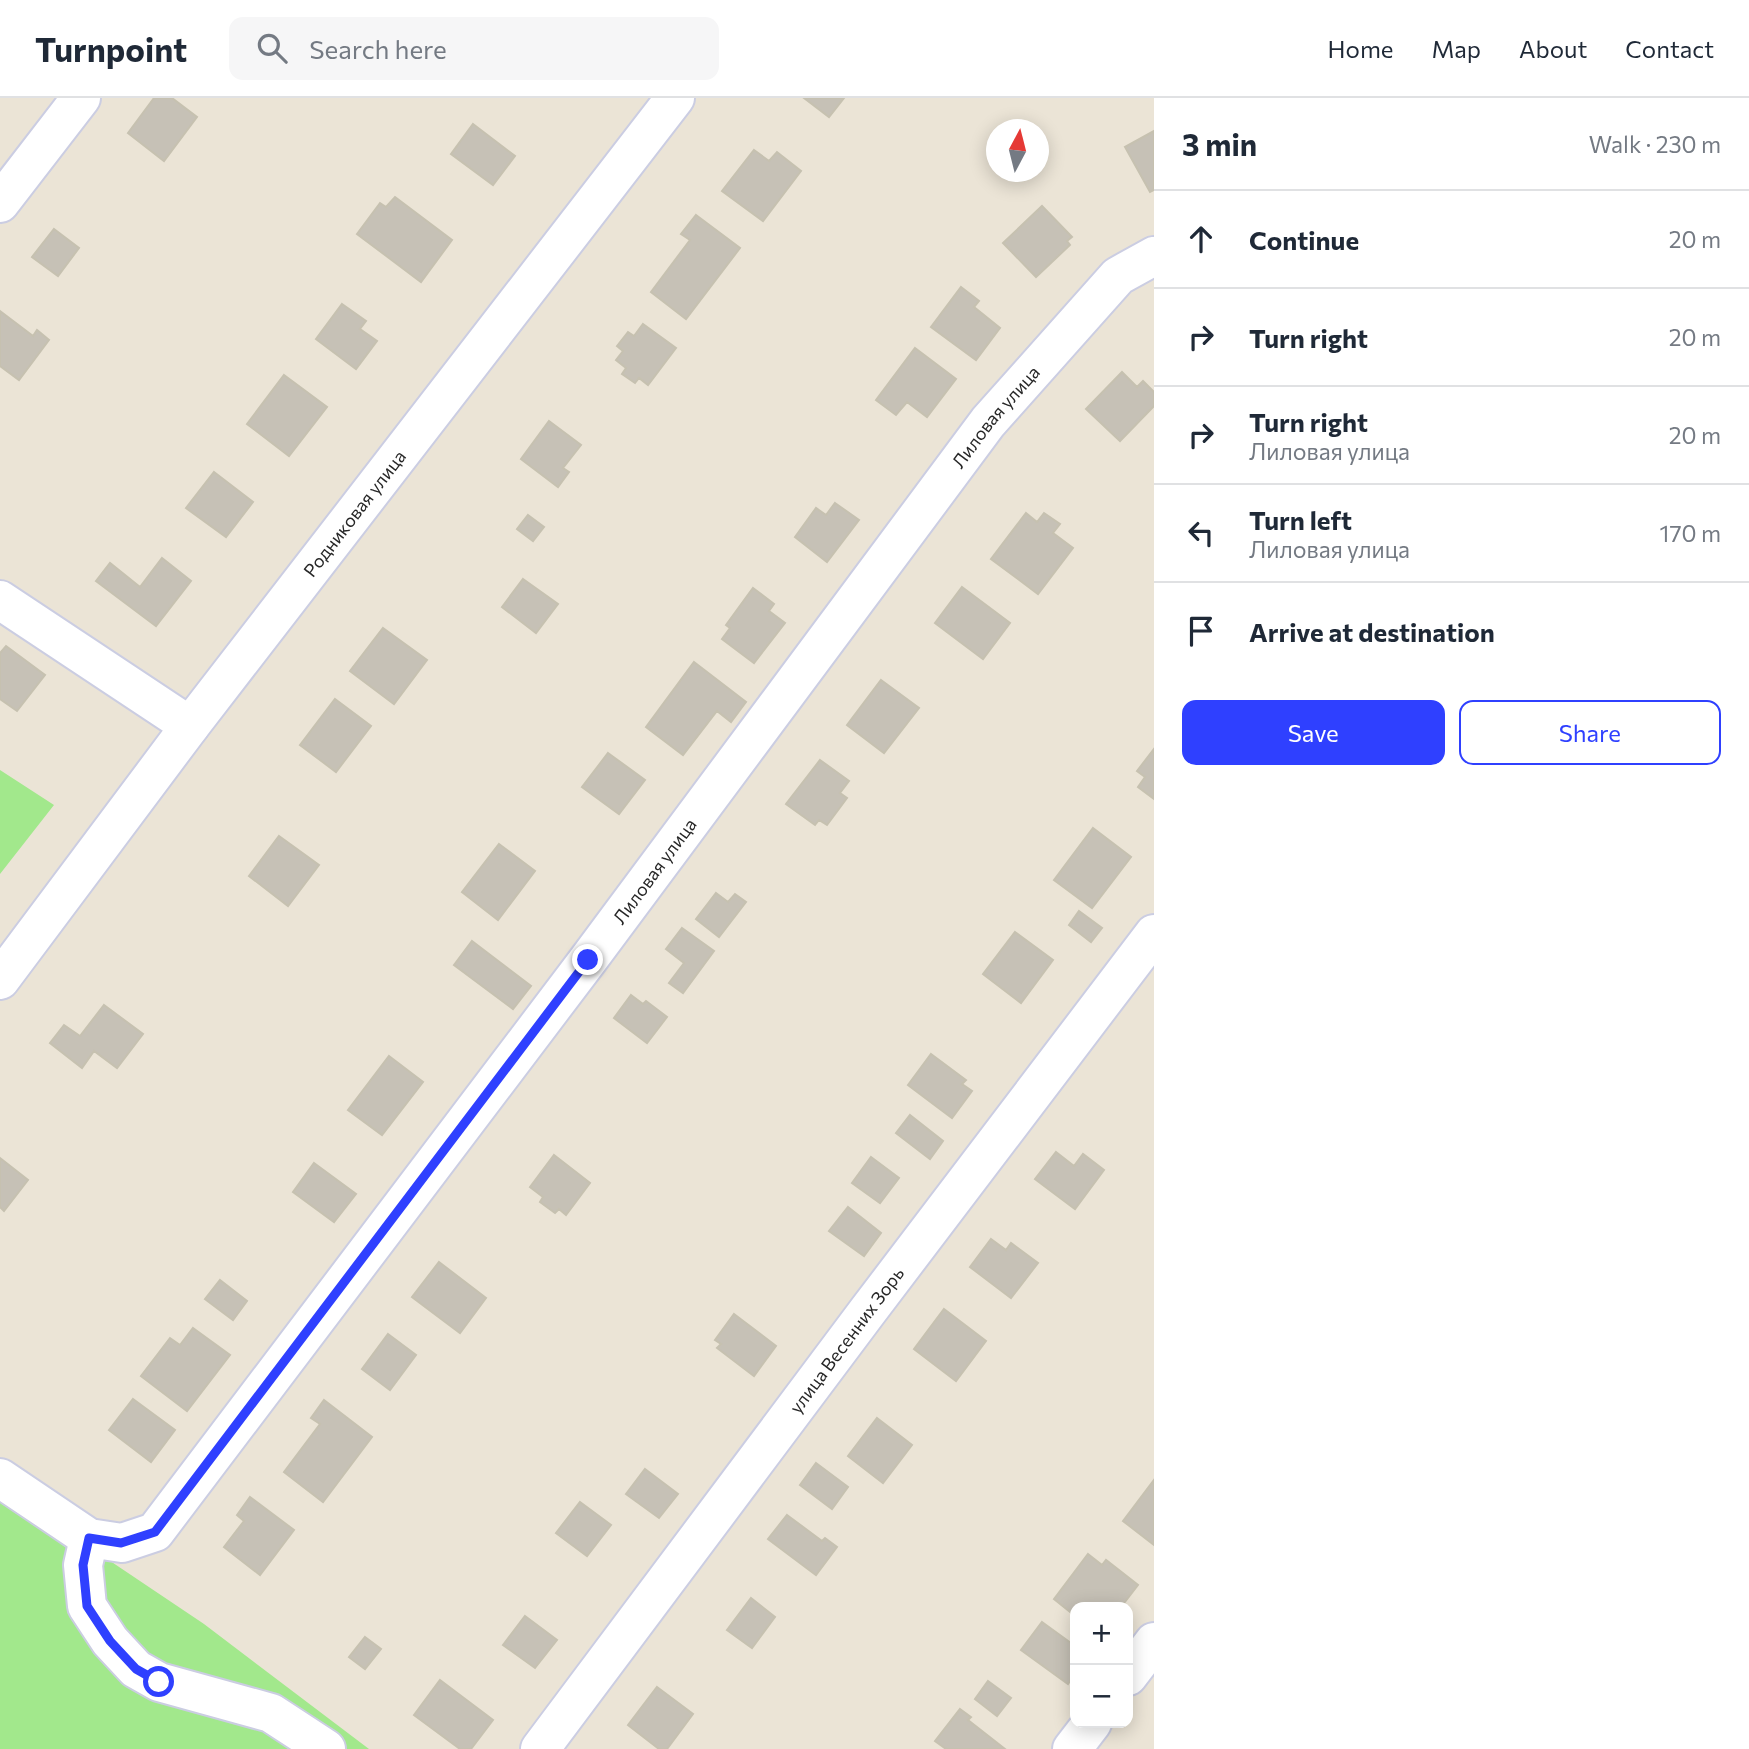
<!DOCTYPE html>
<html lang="en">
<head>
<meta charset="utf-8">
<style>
  :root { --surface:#fff; --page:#f6f6f7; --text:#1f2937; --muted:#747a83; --line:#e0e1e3; --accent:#2f40ff }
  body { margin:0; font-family:Commissioner,sans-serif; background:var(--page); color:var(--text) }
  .controls { position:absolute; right:21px; bottom:21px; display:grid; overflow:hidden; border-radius:14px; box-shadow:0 4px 18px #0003 }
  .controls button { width:63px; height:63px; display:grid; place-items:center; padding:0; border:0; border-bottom:2px solid var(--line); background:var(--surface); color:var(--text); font:35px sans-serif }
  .compass { position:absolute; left:986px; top:21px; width:63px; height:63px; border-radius:50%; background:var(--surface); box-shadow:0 4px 18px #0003; rotate:7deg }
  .stop { position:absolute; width:21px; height:21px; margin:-16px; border:5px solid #2f40ff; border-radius:50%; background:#fff }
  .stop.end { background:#2f40ff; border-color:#fff; box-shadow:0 2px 7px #0008 }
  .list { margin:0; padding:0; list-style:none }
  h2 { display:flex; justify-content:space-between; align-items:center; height:91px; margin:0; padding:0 28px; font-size:30px }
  h2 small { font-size:23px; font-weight:400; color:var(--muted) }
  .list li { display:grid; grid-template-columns:46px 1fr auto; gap:21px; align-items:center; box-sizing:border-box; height:98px; padding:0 28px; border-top:2px solid var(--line) }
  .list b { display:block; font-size:26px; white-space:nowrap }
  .list p { margin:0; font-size:23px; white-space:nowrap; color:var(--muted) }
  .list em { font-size:23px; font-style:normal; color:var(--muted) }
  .actions { display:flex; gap:14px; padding:21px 28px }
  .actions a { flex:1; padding:16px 0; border:2px solid var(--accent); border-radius:14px; text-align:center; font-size:24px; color:var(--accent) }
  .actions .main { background:var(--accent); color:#fff }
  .icon { flex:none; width:38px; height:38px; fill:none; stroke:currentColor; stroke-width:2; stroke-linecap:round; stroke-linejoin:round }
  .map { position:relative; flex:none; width:1154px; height:1651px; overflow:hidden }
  header { display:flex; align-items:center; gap:42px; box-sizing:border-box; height:98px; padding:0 35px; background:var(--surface); border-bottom:2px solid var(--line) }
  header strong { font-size:33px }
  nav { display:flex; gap:38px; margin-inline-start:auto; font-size:24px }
  .search { width:490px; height:63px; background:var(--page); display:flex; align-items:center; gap:18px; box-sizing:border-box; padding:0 24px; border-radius:14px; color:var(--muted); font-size:26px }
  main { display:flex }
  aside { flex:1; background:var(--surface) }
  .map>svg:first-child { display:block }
</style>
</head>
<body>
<header>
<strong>Turnpoint</strong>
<div class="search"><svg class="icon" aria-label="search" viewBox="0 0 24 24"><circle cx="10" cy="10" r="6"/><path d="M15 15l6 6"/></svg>Search here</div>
<nav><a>Home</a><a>Map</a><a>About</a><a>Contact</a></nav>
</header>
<main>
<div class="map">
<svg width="1154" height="1651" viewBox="0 0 1154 1651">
  <rect width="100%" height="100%" fill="#ebe4d6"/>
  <!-- green -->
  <path fill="#a2e88c" d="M 0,672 L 54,707 L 0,776 Z
    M 0,1389 L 204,1526 L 369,1651 L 0,1651 Z"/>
  <!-- building -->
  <path fill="#c6c1b6" stroke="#c6c1b0" stroke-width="2" d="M 154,0 L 172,0 L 197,19 L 164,63 L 128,35 Z
    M 804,0 L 844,0 L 829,19 Z
    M 473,26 L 515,58 L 493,87 L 451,56 Z
    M 1154,33 L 1154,92 L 1150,94 L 1125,49 Z
    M 754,52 L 769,63 L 777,54 L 801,73 L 763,123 L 722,93 Z
    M 395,99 L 452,142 L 421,184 L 357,136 L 380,105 L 386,109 Z
    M 1042,108 L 1072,139 L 1067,143 L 1070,147 L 1036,179 L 1003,145 Z
    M 696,117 L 740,150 L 686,221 L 651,194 L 690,142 L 681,136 Z
    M 54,131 L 79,150 L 58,178 L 32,159 Z
    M 961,189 L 979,203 L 974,209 L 1000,230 L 976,262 L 931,229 Z
    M 342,206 L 366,223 L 360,231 L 377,243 L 356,271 L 316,241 Z
    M 0,213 L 33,238 L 37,232 L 49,242 L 19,282 L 0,268 Z
    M 643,226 L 676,250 L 648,287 L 639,280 L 635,285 L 622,276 L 626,270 L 616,262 L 623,253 L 617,248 L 628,234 L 634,238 Z
    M 915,250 L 956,281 L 927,319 L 907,304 L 896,317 L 876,302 Z
    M 1122,274 L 1137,289 L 1143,283 L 1154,294 L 1154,308 L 1120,343 L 1086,311 Z
    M 284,277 L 327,309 L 289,358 L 247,326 Z
    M 549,323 L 581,347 L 563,370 L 569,374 L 558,389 L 521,361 Z
    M 214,374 L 253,404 L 226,439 L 186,410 Z
    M 835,405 L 859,422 L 827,464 L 795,439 L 816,410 L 826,417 Z
    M 1026,415 L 1037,424 L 1044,415 L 1060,426 L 1053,435 L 1073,450 L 1038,496 L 991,461 Z
    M 528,417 L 544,429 L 533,443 L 517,431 Z
    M 162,460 L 191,483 L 156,528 L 96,483 L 110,465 L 140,489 Z
    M 523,481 L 558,506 L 536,535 L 502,509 Z
    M 962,489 L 1010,525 L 983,561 L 935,525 Z
    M 753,490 L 774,506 L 769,513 L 785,525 L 754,565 L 722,541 L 730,530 L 726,527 Z
    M 383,530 L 427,562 L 394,606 L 350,573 Z
    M 6,548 L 45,577 L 17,613 L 0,601 L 0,555 Z
    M 694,564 L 746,604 L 731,624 L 717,613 L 683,657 L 646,629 Z
    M 881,582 L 919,610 L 884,655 L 847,627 Z
    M 335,601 L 371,628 L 336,674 L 300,647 Z
    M 1154,651 L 1154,701 L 1138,689 L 1145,679 L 1137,673 Z
    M 608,655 L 645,682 L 619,716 L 582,689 Z
    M 820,662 L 849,683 L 840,695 L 847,700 L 827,727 L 819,722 L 815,727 L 786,706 Z
    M 1093,730 L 1131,759 L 1092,810 L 1054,782 Z
    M 279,738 L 319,767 L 288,808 L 249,778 Z
    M 499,746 L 535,773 L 498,822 L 462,794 Z
    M 716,795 L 728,804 L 735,796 L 746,804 L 719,839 L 696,821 Z
    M 1079,813 L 1102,830 L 1091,844 L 1069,827 Z
    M 682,830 L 714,853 L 683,895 L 669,885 L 684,865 L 666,851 Z
    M 1015,834 L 1053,862 L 1021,905 L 983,876 Z
    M 472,843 L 531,888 L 513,911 L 454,867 Z
    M 631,897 L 643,906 L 646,903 L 667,919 L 647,945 L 614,920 Z
    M 104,907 L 143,936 L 117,970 L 94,953 L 82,970 L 50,945 L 64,927 L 80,938 Z
    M 931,956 L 966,982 L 962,986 L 972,993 L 952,1020 L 908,987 Z
    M 389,958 L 423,984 L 382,1037 L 348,1012 Z
    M 910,1017 L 943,1043 L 930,1061 L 896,1035 Z
    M 1056,1054 L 1074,1068 L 1083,1056 L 1104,1072 L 1075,1111 L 1035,1081 Z
    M 554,1057 L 590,1085 L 566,1117 L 559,1111 L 555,1115 L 540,1104 L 543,1099 L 530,1089 Z
    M 871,1059 L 899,1080 L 880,1105 L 852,1085 Z
    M 0,1060 L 28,1082 L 4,1113 L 0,1109 Z
    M 314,1065 L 356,1096 L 334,1124 L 293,1094 Z
    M 848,1109 L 881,1135 L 864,1158 L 829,1133 Z
    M 991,1141 L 1006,1152 L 1011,1145 L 1038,1165 L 1011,1200 L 970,1169 Z
    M 439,1164 L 486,1200 L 460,1235 L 412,1199 Z
    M 220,1182 L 247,1203 L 233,1222 L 205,1201 Z
    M 944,1211 L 986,1243 L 956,1283 L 914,1251 Z
    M 734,1216 L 776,1248 L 754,1278 L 717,1250 L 721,1246 L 715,1242 Z
    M 193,1230 L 230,1257 L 187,1313 L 141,1278 L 170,1240 L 180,1247 Z
    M 388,1236 L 416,1257 L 390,1292 L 362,1271 Z
    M 133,1301 L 175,1332 L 151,1364 L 109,1332 Z
    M 324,1302 L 372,1339 L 323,1404 L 284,1374 L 320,1326 L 311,1320 Z
    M 877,1320 L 912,1347 L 883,1385 L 848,1358 Z
    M 816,1365 L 848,1389 L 832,1411 L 800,1387 Z
    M 645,1371 L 678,1396 L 659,1420 L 626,1396 Z
    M 1154,1382 L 1154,1447 L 1123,1423 Z
    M 250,1399 L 294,1432 L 260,1477 L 224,1449 L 244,1423 L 237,1417 Z
    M 580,1404 L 611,1427 L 587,1458 L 556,1435 Z
    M 787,1417 L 822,1443 L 825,1440 L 837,1449 L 816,1477 L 768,1441 Z
    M 1088,1456 L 1102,1467 L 1106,1462 L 1138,1487 L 1121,1509 L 1075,1509 L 1075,1518 L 1054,1501 Z
    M 751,1500 L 775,1519 L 752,1550 L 727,1532 Z
    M 525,1518 L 557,1542 L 535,1570 L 503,1547 Z
    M 1042,1524 L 1075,1548 L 1075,1575 L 1068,1586 L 1021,1552 Z
    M 365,1539 L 381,1551 L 365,1571 L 349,1559 Z
    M 440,1582 L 493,1622 L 471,1651 L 460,1651 L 414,1617 Z
    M 988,1583 L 1011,1600 L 997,1618 L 975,1601 Z
    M 657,1589 L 693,1616 L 667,1651 L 659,1651 L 628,1627 Z
    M 960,1611 L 971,1619 L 968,1622 L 1005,1651 L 946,1651 L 935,1643 Z"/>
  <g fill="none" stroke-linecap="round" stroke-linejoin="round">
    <!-- minor casing -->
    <g stroke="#cbcde2" stroke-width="42">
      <g id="minor">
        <path d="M 0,105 L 81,0"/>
        <path d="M 0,502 L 190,628"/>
        <path id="s1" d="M 0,882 L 190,628 L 675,0"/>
        <path id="s2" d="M 0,1380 L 89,1440 L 122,1445 L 155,1434 L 588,862 L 988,324 L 1118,178 L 1154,158"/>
        <path d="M 89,1440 L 83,1467 L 87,1508 L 110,1543 L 136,1571 L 159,1584 L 271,1615 L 326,1651"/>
        <path d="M 1128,1578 L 1154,1544"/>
        <path id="s3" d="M 540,1651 L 867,1214 L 1154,836"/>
        <path d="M 1072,1651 L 1092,1625"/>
      </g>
    </g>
    <!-- minor -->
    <use href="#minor" stroke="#fff" stroke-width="38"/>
  </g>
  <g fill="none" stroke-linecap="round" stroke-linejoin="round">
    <!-- route -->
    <path stroke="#2f40ff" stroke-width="9" d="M 159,1584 L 136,1571 L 110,1543 L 87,1508 L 83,1467 L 89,1440 L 121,1445 L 155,1434 L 588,862"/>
  </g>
  <g text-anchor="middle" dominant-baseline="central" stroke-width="5" stroke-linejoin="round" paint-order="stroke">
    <!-- street labels -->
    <g font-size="18" fill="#272727" stroke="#fff">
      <text stroke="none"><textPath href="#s2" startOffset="1572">Лиловая улица</textPath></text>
      <text stroke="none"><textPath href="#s1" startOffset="586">Родниковая улица</textPath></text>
      <text stroke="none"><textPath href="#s2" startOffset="1004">Лиловая улица</textPath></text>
      <text stroke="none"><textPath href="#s3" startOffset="511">улица Весенних Зорь</textPath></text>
    </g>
  </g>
</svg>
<div class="controls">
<button>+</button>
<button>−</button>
</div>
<svg class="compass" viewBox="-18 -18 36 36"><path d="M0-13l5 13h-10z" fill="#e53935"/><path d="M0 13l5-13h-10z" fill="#747a83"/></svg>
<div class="stop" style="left:159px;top:1584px"></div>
<div class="stop end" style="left:588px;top:862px"></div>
</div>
<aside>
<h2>3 min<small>Walk · 230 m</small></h2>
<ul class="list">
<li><svg class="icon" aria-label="ahead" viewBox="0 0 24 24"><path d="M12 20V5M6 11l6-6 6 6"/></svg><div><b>Continue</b></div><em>20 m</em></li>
<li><svg class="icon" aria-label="right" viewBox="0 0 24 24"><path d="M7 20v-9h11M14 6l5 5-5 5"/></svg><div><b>Turn right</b></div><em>20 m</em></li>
<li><svg class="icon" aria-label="right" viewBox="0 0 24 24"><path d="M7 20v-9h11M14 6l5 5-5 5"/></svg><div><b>Turn right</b><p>Лиловая улица</p></div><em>20 m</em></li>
<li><svg class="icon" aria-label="left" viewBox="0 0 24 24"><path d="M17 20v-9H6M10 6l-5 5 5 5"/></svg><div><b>Turn left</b><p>Лиловая улица</p></div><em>170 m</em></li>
<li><svg class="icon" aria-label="arrive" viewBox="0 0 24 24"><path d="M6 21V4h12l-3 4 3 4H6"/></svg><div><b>Arrive at destination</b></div></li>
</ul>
<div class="actions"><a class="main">Save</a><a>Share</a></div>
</aside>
</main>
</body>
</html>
